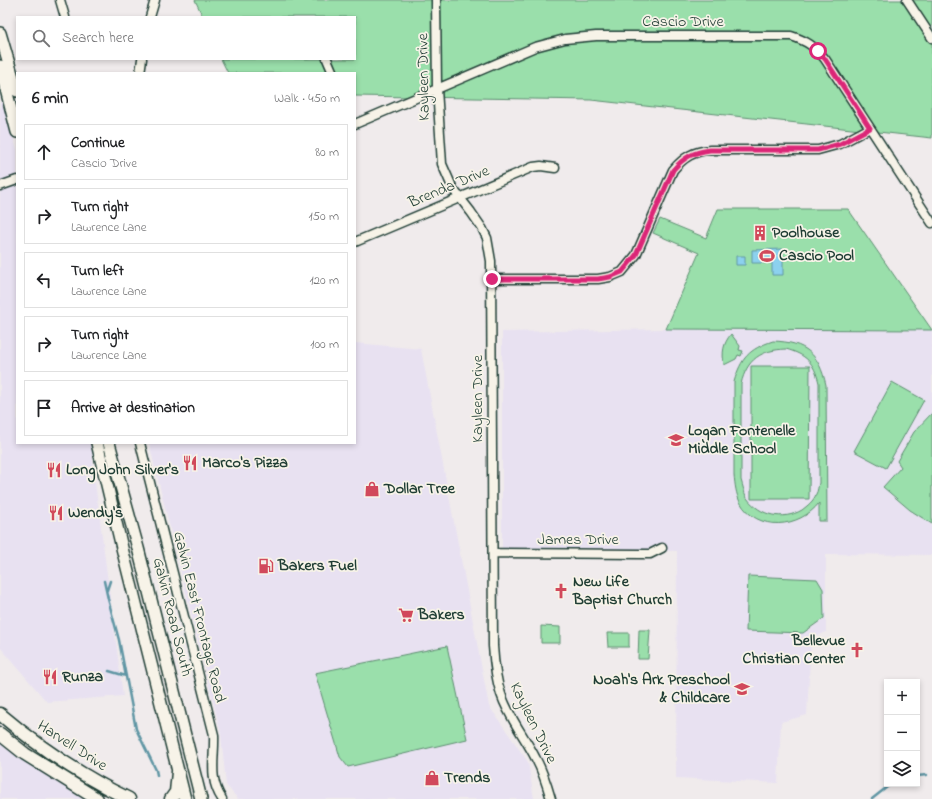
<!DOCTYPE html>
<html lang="en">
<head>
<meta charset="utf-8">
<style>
  :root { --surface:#fff; --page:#f2f2f2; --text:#202124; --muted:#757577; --line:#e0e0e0 }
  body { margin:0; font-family:"Indie Flower",sans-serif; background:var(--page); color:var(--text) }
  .controls { position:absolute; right:12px; bottom:12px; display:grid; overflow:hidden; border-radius:0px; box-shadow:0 2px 6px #0003 }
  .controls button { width:36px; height:36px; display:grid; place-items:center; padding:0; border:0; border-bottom:1px solid var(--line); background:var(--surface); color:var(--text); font:20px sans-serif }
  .stop { position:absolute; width:12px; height:12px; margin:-9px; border:3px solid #db2777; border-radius:50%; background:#fff }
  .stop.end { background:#db2777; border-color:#fff; box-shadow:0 1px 4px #0008 }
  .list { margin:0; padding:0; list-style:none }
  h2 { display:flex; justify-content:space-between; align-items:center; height:52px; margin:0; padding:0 16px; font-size:17px }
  h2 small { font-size:13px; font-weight:400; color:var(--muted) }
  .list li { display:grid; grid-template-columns:26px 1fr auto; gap:12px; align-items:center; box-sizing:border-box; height:56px; margin:0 8px 8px; padding:0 8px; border:1px solid var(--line); border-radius:0px }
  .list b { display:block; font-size:15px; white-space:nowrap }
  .list p { margin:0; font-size:13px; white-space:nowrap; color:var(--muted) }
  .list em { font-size:13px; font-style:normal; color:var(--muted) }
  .icon { flex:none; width:22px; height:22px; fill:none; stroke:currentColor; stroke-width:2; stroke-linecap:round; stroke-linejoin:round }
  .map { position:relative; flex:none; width:932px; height:799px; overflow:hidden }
  .search { position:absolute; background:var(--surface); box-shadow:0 2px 6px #0003; left:16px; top:16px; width:340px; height:44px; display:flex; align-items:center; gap:10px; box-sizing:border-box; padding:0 14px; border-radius:0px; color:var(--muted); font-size:15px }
  .panel { position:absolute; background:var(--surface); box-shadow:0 2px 6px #0003; left:16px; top:72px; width:340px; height:372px; border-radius:0px }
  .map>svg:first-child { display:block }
</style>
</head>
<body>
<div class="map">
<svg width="932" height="799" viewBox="0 0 932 799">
  <rect width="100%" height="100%" fill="#f0ebec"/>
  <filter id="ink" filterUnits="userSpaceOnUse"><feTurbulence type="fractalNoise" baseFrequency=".025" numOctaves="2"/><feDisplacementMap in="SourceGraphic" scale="8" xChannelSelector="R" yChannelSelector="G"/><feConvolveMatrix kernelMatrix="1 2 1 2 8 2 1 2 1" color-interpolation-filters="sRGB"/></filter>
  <g filter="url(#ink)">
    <!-- built -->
    <path fill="#e8e1f1" d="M 2,102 L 17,150 L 17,443 L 91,443 L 95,482 L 123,696 L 47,702 L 0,647 L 0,103 Z
      M 666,329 L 932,330 L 932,555 L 826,554 L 826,632 L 811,639 L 807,715 L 781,722 L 778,783 L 676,778 L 677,551 L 502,549 L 502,332 Z
      M 355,343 L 421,349 L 489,706 L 528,762 L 534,799 L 238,799 L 226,785 L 221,734 L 149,443 L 355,443 Z
      M 0,739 L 88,799 L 0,799 Z"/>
    <!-- green -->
    <path fill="#9adfab" stroke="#5c8e70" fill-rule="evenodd" d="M 195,0 L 932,0 L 932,138 L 591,100 L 355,96 L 355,73 L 228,73 L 221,59 L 355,59 L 355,17 L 203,17 Z
      M 718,209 L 848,209 L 932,330 L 666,329 L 699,253 L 653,233 L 660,219 L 706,238 Z
      M 731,334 L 740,346 L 739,350 L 743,351 L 741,356 L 738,355 L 736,359 L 724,365 C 722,352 723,344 731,334 Z
      M 773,341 C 806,342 819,354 826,385 L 827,521 L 819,521 L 819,503 C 800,528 757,533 740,502 C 736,494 735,485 734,475 L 734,382 C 741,358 749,349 773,341 ZM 786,349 C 806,355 814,362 819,383 L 819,483 C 818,486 818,491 816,494 C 814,501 807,506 802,510 C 783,521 760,516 747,498 C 744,493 743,486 741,480 L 741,384 C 747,359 761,350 786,349 Z
      M 751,366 L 810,366 L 809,499 L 751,499 Z
      M 892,382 L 924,400 L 886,468 L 854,451 Z
      M 932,413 L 932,524 L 910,510 L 883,487 L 901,467 L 897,461 L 914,432 Z
      M 748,576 L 817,579 L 823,589 L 824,618 L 803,633 L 746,631 Z
      M 541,626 L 560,627 L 560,643 L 541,643 Z
      M 639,630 L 650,630 L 648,659 L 638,659 Z
      M 607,633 L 629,633 L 629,647 L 608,647 Z
      M 447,646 L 467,739 L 348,767 L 340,757 L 315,673 Z"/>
    <!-- water -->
    <path fill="#8cd1ee" stroke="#6096a4" d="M 783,249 L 783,275 L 772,275 L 772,263 L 752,263 L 752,250 Z
      M 736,256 L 745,256 L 745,265 L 736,265 Z"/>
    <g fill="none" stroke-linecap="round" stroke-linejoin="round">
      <!-- stream -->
      <path stroke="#6096a4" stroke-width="2.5" d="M 104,581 L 108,599 L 119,640 L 136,729 L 156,770 L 157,775
        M 107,590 L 110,581
        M 109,671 L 126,676
        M 917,776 L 927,775
        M 872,799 L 891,784"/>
      <!-- street casing -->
      <g stroke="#1f3d34" stroke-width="11">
        <path id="street" d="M 60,0 L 65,17
          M 436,0 L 437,89 L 442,164 L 453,189 L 471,212 L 482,228 L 487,238 L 491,261 L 493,646 C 494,662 496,679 501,694 C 509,718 525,737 536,759 C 543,772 547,785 551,799
          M 907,0 L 932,38
          M 150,17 L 155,0
          M 327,59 L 333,73
          M 140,73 L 142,59
          M 355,124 L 535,47 L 565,39 L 596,36 L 791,36 C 807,41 814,46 825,59 L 932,223
          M 0,186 L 17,180
          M 355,242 L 533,167 L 541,166 L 555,168
          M 492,279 L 598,279 L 610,277 L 622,272 L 636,255 L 673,170 C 684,157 694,151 710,150 L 818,150 L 840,144 L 870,128
          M 140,443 L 214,735 C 215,758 208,778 222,799
          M 494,553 L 642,554 L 650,554 L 662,548"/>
      </g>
      <!-- secondary casing -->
      <g stroke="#1f3d34" stroke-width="14">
        <path id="secondary" d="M 0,33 L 17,91
          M 0,66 L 17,132
          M 97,443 L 123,552 L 185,799
          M 109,443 L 138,548 L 201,799"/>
      </g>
      <!-- primary casing -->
      <g stroke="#1f3d34" stroke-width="15">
        <path id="primary" d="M 0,714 C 39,747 83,777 129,799
          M 0,734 L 25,754 L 97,799
          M 171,799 L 176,792 L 178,772"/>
      </g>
      <!-- street -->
      <use href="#street" stroke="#f7f3e8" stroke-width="8"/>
      <!-- secondary -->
      <use href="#secondary" stroke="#f7f3e8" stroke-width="11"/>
      <!-- primary -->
      <use href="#primary" stroke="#f7f3e8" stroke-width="12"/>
    </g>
  </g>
  <g fill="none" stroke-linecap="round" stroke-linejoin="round" filter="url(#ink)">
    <!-- route -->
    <path stroke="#db2777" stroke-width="5" d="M 492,279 L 598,279 L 610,277 L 622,272 L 636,255 L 673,170 C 684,157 694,152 710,150 L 818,150 L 840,144 L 870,128 L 825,59 L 818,51"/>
  </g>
  <!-- icons -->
  <defs>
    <g id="building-bare" transform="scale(1.2)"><path d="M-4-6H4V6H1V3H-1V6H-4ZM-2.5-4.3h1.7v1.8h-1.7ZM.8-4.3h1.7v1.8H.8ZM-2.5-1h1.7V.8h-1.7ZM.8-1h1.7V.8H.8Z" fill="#d1495b" stroke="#f7f3e8" stroke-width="2.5" paint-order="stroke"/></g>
    <g id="stadium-bare" transform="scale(1.2)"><path d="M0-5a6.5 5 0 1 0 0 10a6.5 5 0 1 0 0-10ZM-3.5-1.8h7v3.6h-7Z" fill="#d1495b" stroke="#f7f3e8" stroke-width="2.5" paint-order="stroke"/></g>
    <g id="school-bare" transform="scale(1.2)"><path d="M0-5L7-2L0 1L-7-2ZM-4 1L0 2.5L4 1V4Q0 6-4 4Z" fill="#d1495b" stroke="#f7f3e8" stroke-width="2.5" paint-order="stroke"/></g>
    <g id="restaurant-bare" transform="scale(1.2)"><path d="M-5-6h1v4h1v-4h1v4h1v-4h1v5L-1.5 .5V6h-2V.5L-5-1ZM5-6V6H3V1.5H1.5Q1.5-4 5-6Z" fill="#d1495b" stroke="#f7f3e8" stroke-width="2.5" paint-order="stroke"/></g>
    <g id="shop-bare" transform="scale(1.2)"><path d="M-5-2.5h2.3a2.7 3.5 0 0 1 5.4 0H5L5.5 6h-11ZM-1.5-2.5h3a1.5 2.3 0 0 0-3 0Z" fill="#d1495b" stroke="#f7f3e8" stroke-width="2.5" paint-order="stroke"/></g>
    <g id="fuel-bare" transform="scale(1.2)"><path d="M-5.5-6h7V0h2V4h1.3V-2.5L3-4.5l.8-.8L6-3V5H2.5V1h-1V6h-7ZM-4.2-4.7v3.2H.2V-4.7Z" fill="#d1495b" stroke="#f7f3e8" stroke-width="2.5" paint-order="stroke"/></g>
    <g id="church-bare" transform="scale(1.2)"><path d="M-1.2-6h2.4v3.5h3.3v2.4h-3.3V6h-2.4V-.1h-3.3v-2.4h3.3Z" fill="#d1495b" stroke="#f7f3e8" stroke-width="2.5" paint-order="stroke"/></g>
    <g id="supermarket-bare" transform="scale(1.2)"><path d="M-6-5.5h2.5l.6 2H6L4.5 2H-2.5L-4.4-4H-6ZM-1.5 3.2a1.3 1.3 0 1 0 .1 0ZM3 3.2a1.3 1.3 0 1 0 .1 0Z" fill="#d1495b" stroke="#f7f3e8" stroke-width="2.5" paint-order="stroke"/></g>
  </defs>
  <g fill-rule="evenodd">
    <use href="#building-bare" x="760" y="233"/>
    <use href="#stadium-bare" x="767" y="256"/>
    <use href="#school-bare" x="676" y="440"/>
    <use href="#restaurant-bare" x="190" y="463"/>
    <use href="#restaurant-bare" x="54" y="470"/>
    <use href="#shop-bare" x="372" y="489"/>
    <use href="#restaurant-bare" x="56" y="513"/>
    <use href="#fuel-bare" x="266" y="566"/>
    <use href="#church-bare" x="561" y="591"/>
    <use href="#supermarket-bare" x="406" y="615"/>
    <use href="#church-bare" x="857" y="650"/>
    <use href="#restaurant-bare" x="50" y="677"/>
    <use href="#school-bare" x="742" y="689"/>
    <use href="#shop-bare" x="432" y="778"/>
  </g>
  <g text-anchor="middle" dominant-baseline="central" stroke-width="3.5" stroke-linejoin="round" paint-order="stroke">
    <!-- street labels -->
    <g font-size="16" fill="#1f3d34" stroke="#f7f3e8">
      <text x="683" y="22">Cascio Drive</text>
      <text transform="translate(424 77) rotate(-91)">Kayleen Drive</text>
      <text transform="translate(449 187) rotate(-23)">Brenda Drive</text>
      <text transform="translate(478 399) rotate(-90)">Kayleen Drive</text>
      <text x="578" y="540">James Drive</text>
      <text transform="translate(172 617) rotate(76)">Galvin Road South</text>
      <text transform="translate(199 617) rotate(76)">Galvin East Frontage Road</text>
      <text transform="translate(533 723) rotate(64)">Kayleen Drive</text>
      <text transform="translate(72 746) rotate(33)">Harvell Drive</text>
    </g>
    <!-- poi labels -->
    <g font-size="16" font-weight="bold" fill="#1f3d34" stroke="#f7f3e8" text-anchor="start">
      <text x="772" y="233">Poolhouse</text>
      <text x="779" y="256">Cascio Pool</text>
      <text x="688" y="431">Logan Fontenelle<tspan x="688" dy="18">Middle School</tspan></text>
      <text x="202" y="463">Marco's Pizza</text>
      <text x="66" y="470">Long John Silver's</text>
      <text x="384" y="489">Dollar Tree</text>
      <text x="68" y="513">Wendy's</text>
      <text x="278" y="566">Bakers Fuel</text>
      <text x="573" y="582">New Life<tspan x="573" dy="18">Baptist Church</tspan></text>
      <text x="418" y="615">Bakers</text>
      <text x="845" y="641" text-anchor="end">Bellevue<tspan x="845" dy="18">Christian Center</tspan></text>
      <text x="62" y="677">Runza</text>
      <text x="730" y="680" text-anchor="end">Noah's Ark Preschool<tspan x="730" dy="18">&amp; Childcare</tspan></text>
      <text x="444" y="778">Trends</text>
    </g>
  </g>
</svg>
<div class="controls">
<button>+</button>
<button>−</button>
<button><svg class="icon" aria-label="layers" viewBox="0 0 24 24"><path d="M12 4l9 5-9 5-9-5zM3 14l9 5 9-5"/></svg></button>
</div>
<div class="stop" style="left:818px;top:51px"></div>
<div class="stop end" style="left:492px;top:279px"></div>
<div class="search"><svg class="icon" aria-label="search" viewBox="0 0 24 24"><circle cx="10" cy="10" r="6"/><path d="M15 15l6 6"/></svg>Search here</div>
<section class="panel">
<h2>6 min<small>Walk · 450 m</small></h2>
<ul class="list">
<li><svg class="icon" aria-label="ahead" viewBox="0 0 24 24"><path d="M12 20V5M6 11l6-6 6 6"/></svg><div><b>Continue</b><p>Cascio Drive</p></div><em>80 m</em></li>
<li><svg class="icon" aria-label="right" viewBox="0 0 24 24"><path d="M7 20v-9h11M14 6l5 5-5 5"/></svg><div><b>Turn right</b><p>Lawrence Lane</p></div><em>150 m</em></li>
<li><svg class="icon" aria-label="left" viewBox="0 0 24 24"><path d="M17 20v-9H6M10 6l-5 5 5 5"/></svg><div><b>Turn left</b><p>Lawrence Lane</p></div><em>120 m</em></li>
<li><svg class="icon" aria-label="right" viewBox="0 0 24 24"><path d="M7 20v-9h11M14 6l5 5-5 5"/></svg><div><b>Turn right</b><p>Lawrence Lane</p></div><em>100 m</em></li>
<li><svg class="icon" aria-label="arrive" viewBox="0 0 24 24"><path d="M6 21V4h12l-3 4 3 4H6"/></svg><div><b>Arrive at destination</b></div></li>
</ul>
</section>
</div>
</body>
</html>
